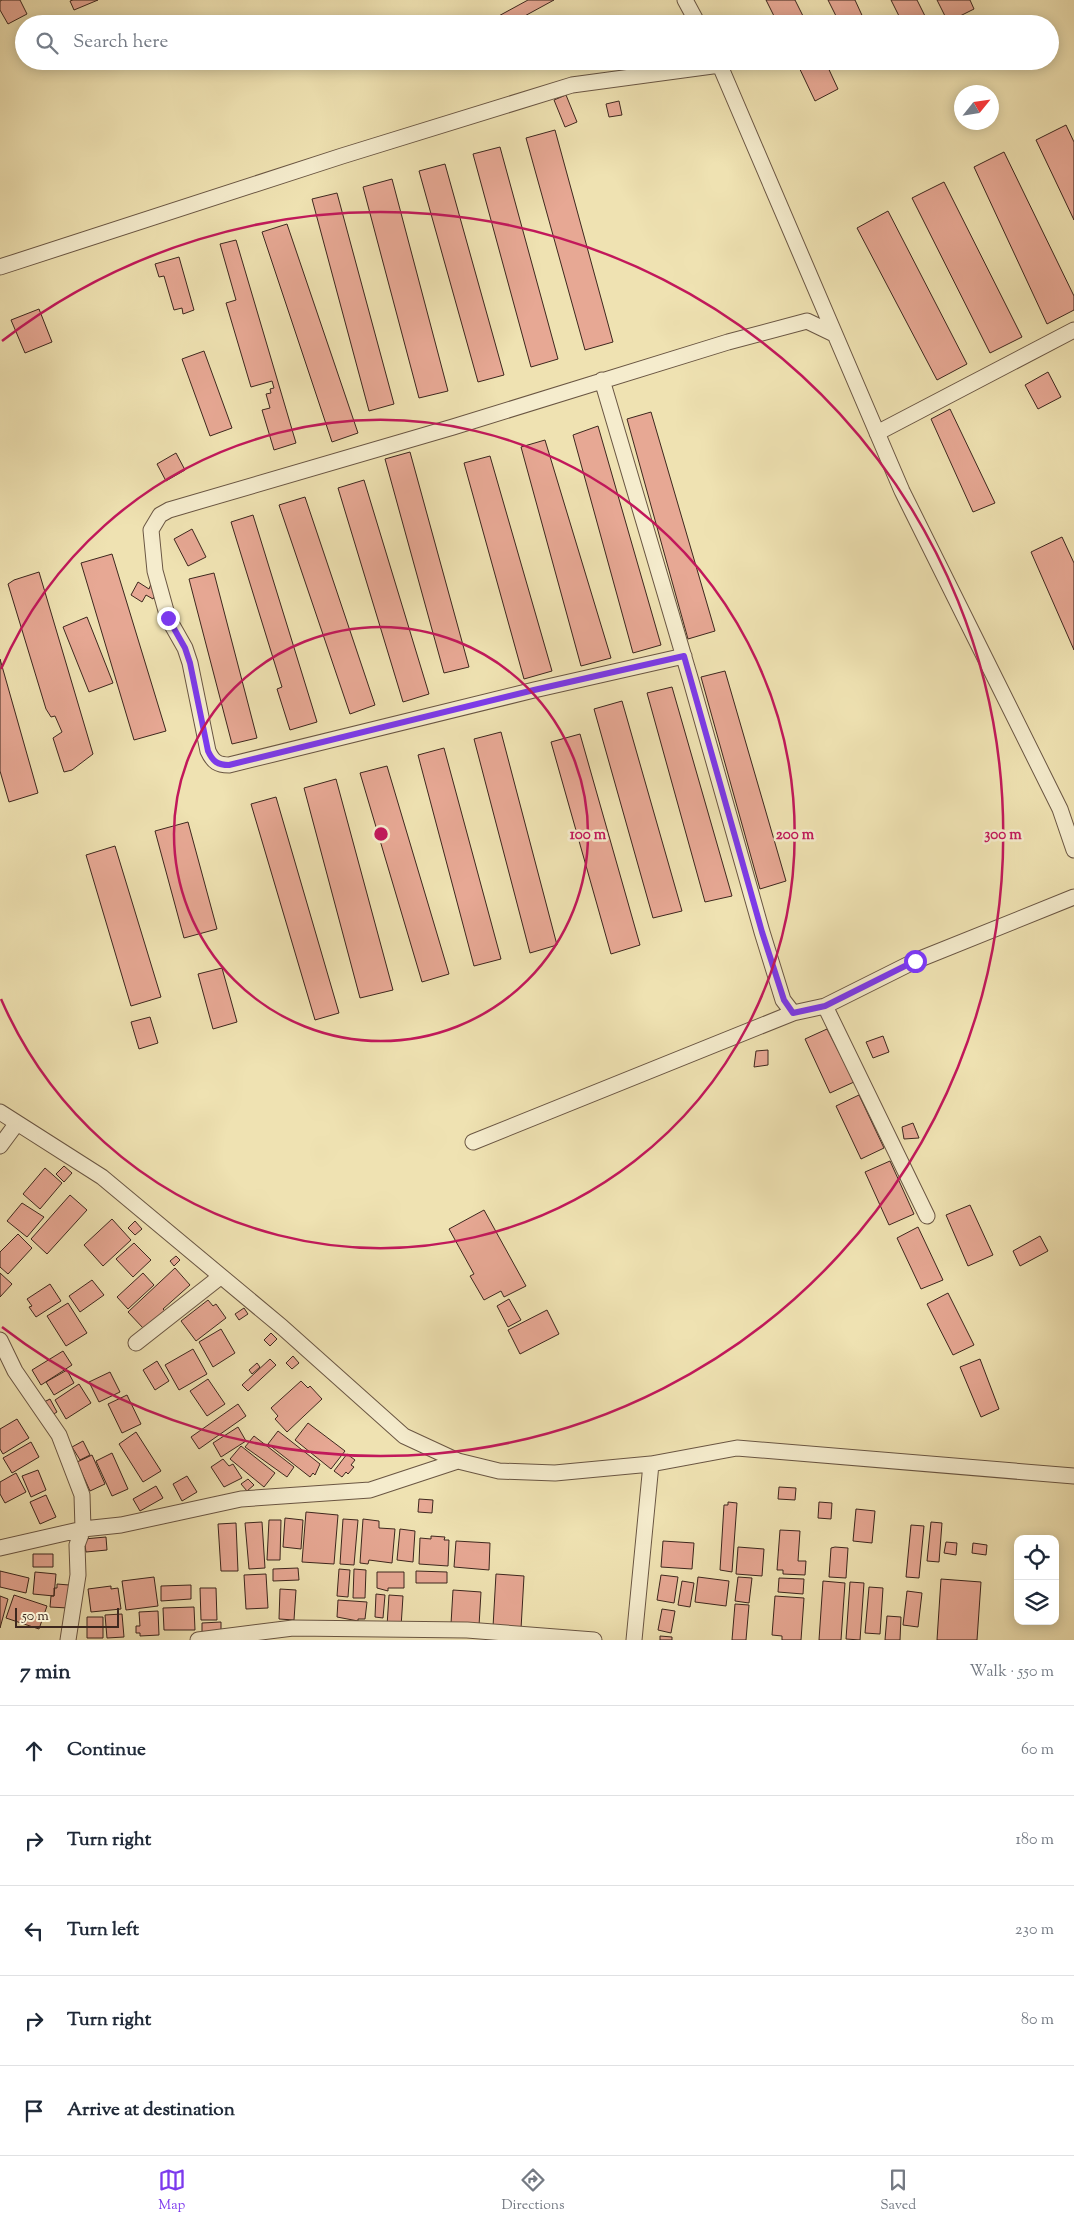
<!DOCTYPE html>
<html lang="en">
<head>
<meta charset="utf-8">
<style>
  :root { --surface:#fff; --page:#f2f2f3; --text:#1f2937; --muted:#747a83; --line:#e0e1e3; --accent:#7c3aed }
  body { margin:0; font-family:"Sorts Mill Goudy",serif; background:var(--page); color:var(--text) }
  .controls { position:absolute; right:15px; bottom:15px; display:grid; overflow:hidden; border-radius:10px; box-shadow:0 2px 12px #0003 }
  .controls button { width:45px; height:45px; display:grid; place-items:center; padding:0; border:0; border-bottom:1px solid var(--line); background:var(--surface); color:var(--text); font:25px sans-serif }
  .compass { position:absolute; left:954px; top:85px; width:45px; height:45px; border-radius:50%; background:var(--surface); box-shadow:0 2px 12px #0003; rotate:60deg }
  .scale { position:absolute; left:15px; bottom:12px; width:104px; box-sizing:border-box; padding-left:5px; border:2px solid #3d271e; border-top:0; font-size:14px; line-height:18px; white-space:nowrap; color:#3d271e; -webkit-text-stroke:4px #f5eccd; paint-order:stroke }
  .stop { position:absolute; width:15px; height:15px; margin:-11px; border:4px solid #7c3aed; border-radius:50%; background:#fff }
  .stop.end { background:#7c3aed; border-color:#fff; box-shadow:0 1px 5px #0008 }
  .list { margin:0; padding:0; list-style:none }
  h2 { display:flex; justify-content:space-between; align-items:center; height:65px; margin:0; padding:0 20px; font-size:21px }
  h2 small { font-size:16px; font-weight:400; color:var(--muted) }
  .list li { display:grid; grid-template-columns:32px 1fr auto; gap:15px; align-items:center; box-sizing:border-box; height:90px; padding:0 20px; border-top:1px solid var(--line) }
  .list b { display:block; font-size:19px; white-space:nowrap }
  .list em { font-size:16px; font-style:normal; color:var(--muted) }
  .icon { flex:none; width:28px; height:28px; fill:none; stroke:currentColor; stroke-width:2; stroke-linecap:round; stroke-linejoin:round }
  .map { position:relative; flex:none; width:1074px; height:1640px; overflow:hidden }
  .search { position:absolute; background:var(--surface); box-shadow:0 2px 12px #0003; left:15px; right:15px; top:15px; height:55px; display:flex; align-items:center; gap:12px; box-sizing:border-box; padding:0 18px; border-radius:28px; color:var(--muted); font-size:19px }
  .sheet { height:515px; background:var(--surface) }
  nav { display:flex; justify-content:space-around; align-items:center; box-sizing:border-box; height:70px; border-top:1px solid var(--line); background:var(--surface); font-size:14px; color:var(--muted) }
  nav a { display:grid; justify-items:center; gap:2px }
  nav .on { color:var(--accent) }
  .map>svg:first-child { display:block }
</style>
</head>
<body>
<div class="map">
<svg width="1074" height="1640" viewBox="0 0 1074 1640">
  <rect width="100%" height="100%" fill="#efe2b2"/>
  <filter id="stains"><feTurbulence type="fractalNoise" baseFrequency=".004" numOctaves="4"/><feColorMatrix values="0 0 0 0 .2 0 0 0 0 .09 0 0 0 0 .02 0 0 0 .5 -.17"/></filter>
  <radialGradient id="worn" r=".72"><stop offset=".6" stop-color="#630" stop-opacity="0"/><stop offset="1" stop-color="#630" stop-opacity=".3"/></radialGradient>
  <!-- building -->
  <path fill="#e7a894" stroke="#3d271e" d="M 2,0 L 20,0 L 27,14 L 8,24 L 0,10 L 0,1 Z
    M 73,0 L 98,0 L 74,10 L 70,1 Z
    M 528,0 L 554,0 L 510,24 L 484,24 Z
    M 766,0 L 795,0 L 807,24 L 778,24 Z
    M 828,0 L 855,0 L 866,24 L 840,24 Z
    M 891,0 L 917,0 L 929,24 L 903,24 Z
    M 937,0 L 970,0 L 974,9 L 948,22 Z
    M 796,61 L 825,61 L 838,89 L 815,101 Z
    M 857,61 L 877,61 L 861,69 Z
    M 566,95 L 577,122 L 565,127 L 554,100 Z
    M 619,101 L 622,115 L 609,117 L 606,104 Z
    M 1066,125 L 1074,142 L 1074,220 L 1036,140 Z
    M 555,130 L 613,342 L 585,350 L 526,138 Z
    M 500,147 L 558,359 L 531,367 L 473,154 Z
    M 1004,152 L 1074,296 L 1074,310 L 1047,324 L 974,167 Z
    M 445,164 L 504,375 L 478,382 L 419,171 Z
    M 392,179 L 448,391 L 419,398 L 363,187 Z
    M 944,182 L 1022,337 L 990,353 L 912,198 Z
    M 337,193 L 394,404 L 369,411 L 312,199 Z
    M 888,211 L 967,364 L 937,380 L 857,228 Z
    M 287,224 L 358,433 L 332,442 L 262,232 Z
    M 236,240 L 296,443 L 274,450 L 262,410 L 270,408 L 266,394 L 271,393 L 270,389 L 274,388 L 272,381 L 251,387 L 226,303 L 236,300 L 220,244 Z
    M 179,257 L 194,310 L 183,314 L 182,308 L 174,310 L 164,276 L 159,277 L 155,264 Z
    M 39,309 L 52,342 L 25,353 L 11,320 Z
    M 204,351 L 232,428 L 210,436 L 182,359 Z
    M 1048,372 L 1061,397 L 1038,409 L 1025,385 Z
    M 950,409 L 995,503 L 973,512 L 931,419 Z
    M 651,412 L 715,631 L 688,639 L 627,419 Z
    M 598,426 L 661,645 L 633,653 L 573,435 Z
    M 545,440 L 611,658 L 581,666 L 521,447 Z
    M 410,452 L 469,667 L 444,673 L 385,459 Z
    M 176,453 L 185,470 L 166,481 L 157,464 Z
    M 490,456 L 552,671 L 524,679 L 464,463 Z
    M 364,480 L 429,694 L 403,702 L 338,488 Z
    M 305,497 L 375,705 L 350,714 L 279,505 Z
    M 253,515 L 317,722 L 290,730 L 277,689 L 282,687 L 231,522 Z
    M 192,529 L 206,557 L 188,566 L 174,539 Z
    M 1062,537 L 1074,563 L 1074,650 L 1031,552 Z
    M 112,554 L 166,731 L 134,740 L 81,563 Z
    M 39,572 L 93,754 L 72,770 L 64,772 L 53,738 L 62,732 L 55,716 L 51,717 L 46,709 L 8,584 L 14,580 Z
    M 214,573 L 257,738 L 232,744 L 189,579 Z
    M 138,582 L 149,589 L 151,584 L 159,588 L 153,599 L 146,595 L 142,602 L 131,595 Z
    M 87,617 L 113,683 L 89,692 L 63,627 Z
    M 0,659 L 38,793 L 9,802 L 0,771 Z
    M 725,671 L 786,881 L 760,889 L 701,677 Z
    M 672,687 L 732,896 L 705,902 L 647,693 Z
    M 622,701 L 682,911 L 653,918 L 594,709 Z
    M 501,732 L 557,945 L 530,953 L 474,739 Z
    M 580,734 L 640,945 L 611,954 L 551,742 Z
    M 444,748 L 501,959 L 474,966 L 418,755 Z
    M 387,766 L 449,974 L 422,982 L 360,773 Z
    M 336,779 L 393,990 L 360,998 L 304,788 Z
    M 276,797 L 339,1013 L 315,1020 L 251,804 Z
    M 188,822 L 217,929 L 184,938 L 155,831 Z
    M 115,846 L 161,997 L 131,1006 L 86,855 Z
    M 222,968 L 237,1022 L 213,1029 L 198,974 Z
    M 150,1017 L 158,1043 L 139,1049 L 131,1022 Z
    M 827,1029 L 854,1082 L 830,1093 L 805,1039 Z
    M 883,1036 L 889,1052 L 873,1058 L 866,1042 Z
    M 768,1050 L 768,1065 L 754,1067 L 756,1051 Z
    M 859,1095 L 884,1148 L 861,1159 L 836,1106 Z
    M 913,1123 L 919,1138 L 904,1139 L 902,1127 Z
    M 890,1161 L 914,1214 L 889,1225 L 865,1172 Z
    M 64,1166 L 72,1173 L 64,1182 L 56,1174 Z
    M 45,1168 L 62,1183 L 40,1209 L 23,1194 Z
    M 70,1195 L 87,1210 L 47,1254 L 31,1239 Z
    M 22,1203 L 44,1217 L 27,1237 L 7,1221 Z
    M 970,1205 L 993,1255 L 968,1266 L 946,1215 Z
    M 484,1210 L 526,1286 L 504,1297 L 501,1291 L 484,1300 L 470,1276 L 474,1274 L 449,1229 Z
    M 112,1219 L 131,1240 L 103,1266 L 84,1245 Z
    M 135,1221 L 142,1229 L 135,1235 L 128,1228 Z
    M 918,1227 L 943,1280 L 921,1289 L 897,1238 Z
    M 18,1234 L 32,1248 L 8,1274 L 0,1267 L 0,1252 Z
    M 1040,1236 L 1048,1251 L 1020,1266 L 1013,1251 Z
    M 134,1243 L 151,1260 L 133,1277 L 116,1259 Z
    M 176,1256 L 180,1260 L 174,1266 L 170,1261 Z
    M 175,1268 L 190,1285 L 163,1309 L 165,1311 L 143,1328 L 128,1312 Z
    M 0,1273 L 12,1284 L 0,1297 Z
    M 143,1273 L 154,1285 L 128,1309 L 117,1297 Z
    M 92,1280 L 104,1295 L 80,1312 L 69,1296 Z
    M 50,1284 L 61,1301 L 36,1317 L 29,1307 L 32,1306 L 27,1299 Z
    M 948,1293 L 974,1345 L 953,1355 L 927,1304 Z
    M 509,1299 L 521,1320 L 508,1327 L 497,1306 Z
    M 208,1300 L 213,1306 L 216,1304 L 226,1318 L 196,1341 L 181,1321 Z
    M 68,1303 L 87,1333 L 66,1346 L 47,1316 Z
    M 244,1308 L 248,1314 L 239,1320 L 235,1314 Z
    M 547,1310 L 559,1334 L 520,1354 L 508,1330 Z
    M 221,1329 L 235,1353 L 213,1367 L 199,1342 Z
    M 271,1333 L 277,1339 L 270,1346 L 264,1340 Z
    M 193,1349 L 207,1374 L 179,1390 L 165,1365 Z
    M 63,1351 L 72,1365 L 41,1385 L 32,1370 Z
    M 293,1356 L 299,1363 L 292,1369 L 286,1363 Z
    M 270,1359 L 276,1365 L 248,1391 L 242,1385 Z
    M 980,1359 L 999,1409 L 981,1417 L 960,1367 Z
    M 157,1361 L 169,1381 L 155,1390 L 143,1370 Z
    M 257,1363 L 260,1367 L 252,1374 L 249,1370 Z
    M 67,1370 L 74,1383 L 54,1395 L 46,1382 Z
    M 110,1372 L 120,1392 L 99,1402 L 89,1382 Z
    M 208,1379 L 225,1404 L 207,1416 L 190,1391 Z
    M 301,1381 L 308,1388 L 310,1386 L 322,1399 L 287,1432 L 275,1419 L 278,1416 L 271,1408 Z
    M 79,1384 L 91,1403 L 66,1419 L 55,1400 Z
    M 127,1395 L 141,1424 L 122,1433 L 108,1404 Z
    M 50,1399 L 57,1412 L 52,1415 L 44,1402 Z
    M 238,1404 L 246,1416 L 199,1449 L 191,1437 Z
    M 17,1419 L 29,1438 L 3,1454 L 0,1449 L 0,1429 Z
    M 308,1423 L 345,1451 L 331,1469 L 295,1440 Z
    M 238,1427 L 246,1441 L 221,1457 L 213,1443 Z
    M 278,1431 L 320,1464 L 315,1475 L 313,1473 L 310,1477 L 268,1444 Z
    M 136,1432 L 161,1471 L 143,1482 L 119,1444 Z
    M 254,1436 L 294,1467 L 287,1477 L 245,1447 Z
    M 83,1441 L 90,1455 L 80,1460 L 72,1447 Z
    M 31,1442 L 39,1457 L 12,1473 L 3,1458 Z
    M 241,1446 L 275,1473 L 264,1487 L 230,1459 Z
    M 112,1453 L 128,1489 L 112,1496 L 96,1461 Z
    M 347,1454 L 355,1460 L 351,1465 L 354,1467 L 348,1474 L 346,1472 L 342,1477 L 334,1471 Z
    M 92,1455 L 105,1484 L 90,1491 L 77,1462 Z
    M 223,1459 L 229,1466 L 233,1464 L 242,1478 L 224,1487 L 211,1467 Z
    M 38,1470 L 46,1490 L 31,1497 L 22,1476 Z
    M 16,1473 L 26,1492 L 5,1503 L 0,1494 L 0,1482 Z
    M 187,1476 L 197,1492 L 182,1501 L 173,1484 Z
    M 248,1479 L 254,1485 L 247,1491 L 241,1484 Z
    M 156,1486 L 163,1498 L 140,1511 L 133,1499 Z
    M 779,1487 L 796,1488 L 795,1500 L 778,1499 Z
    M 46,1495 L 56,1517 L 40,1524 L 30,1502 Z
    M 419,1499 L 433,1500 L 432,1513 L 418,1512 Z
    M 728,1502 L 737,1503 L 732,1572 L 720,1570 L 724,1505 L 728,1505 Z
    M 819,1502 L 832,1503 L 831,1519 L 818,1518 Z
    M 856,1509 L 875,1511 L 872,1543 L 853,1541 Z
    M 306,1512 L 338,1515 L 334,1564 L 302,1562 Z
    M 285,1518 L 303,1520 L 301,1549 L 283,1547 Z
    M 343,1519 L 358,1520 L 354,1565 L 340,1564 Z
    M 363,1519 L 379,1521 L 379,1528 L 395,1529 L 392,1563 L 369,1560 L 368,1564 L 360,1563 Z
    M 269,1520 L 281,1520 L 280,1560 L 267,1560 Z
    M 262,1522 L 265,1568 L 249,1569 L 245,1523 Z
    M 931,1522 L 942,1523 L 939,1562 L 927,1561 Z
    M 236,1523 L 238,1571 L 221,1571 L 218,1524 Z
    M 911,1525 L 924,1526 L 919,1578 L 906,1577 Z
    M 400,1529 L 415,1531 L 413,1562 L 397,1560 Z
    M 780,1530 L 800,1531 L 798,1561 L 806,1561 L 805,1575 L 783,1574 L 783,1570 L 777,1570 Z
    M 431,1536 L 445,1537 L 444,1540 L 449,1540 L 448,1566 L 419,1564 L 420,1538 L 431,1539 Z
    M 106,1537 L 107,1550 L 86,1552 L 84,1539 Z
    M 456,1541 L 490,1543 L 489,1570 L 454,1567 Z
    M 663,1541 L 694,1543 L 692,1569 L 661,1567 Z
    M 946,1542 L 957,1543 L 956,1555 L 944,1553 Z
    M 973,1543 L 987,1545 L 986,1555 L 972,1553 Z
    M 738,1547 L 764,1549 L 762,1576 L 736,1574 Z
    M 835,1547 L 848,1548 L 846,1578 L 829,1577 L 831,1548 Z
    M 33,1554 L 53,1554 L 53,1567 L 33,1567 Z
    M 298,1568 L 299,1580 L 273,1581 L 273,1569 Z
    M 339,1569 L 350,1570 L 348,1597 L 337,1596 Z
    M 354,1569 L 366,1570 L 365,1598 L 353,1598 Z
    M 0,1571 L 29,1578 L 26,1593 L 0,1587 Z
    M 416,1571 L 447,1572 L 447,1583 L 416,1583 Z
    M 35,1572 L 56,1574 L 54,1596 L 33,1594 Z
    M 377,1572 L 404,1572 L 404,1588 L 388,1588 L 388,1591 L 377,1588 Z
    M 266,1574 L 268,1608 L 246,1609 L 244,1575 Z
    M 496,1574 L 524,1576 L 521,1629 L 493,1627 Z
    M 661,1575 L 678,1577 L 674,1603 L 657,1600 Z
    M 154,1577 L 158,1606 L 126,1610 L 122,1581 Z
    M 698,1577 L 729,1581 L 726,1606 L 695,1602 Z
    M 738,1577 L 752,1578 L 749,1603 L 735,1601 Z
    M 779,1578 L 804,1579 L 803,1594 L 778,1592 Z
    M 941,1579 L 981,1582 L 977,1640 L 937,1640 Z
    M 682,1581 L 694,1583 L 690,1607 L 678,1605 Z
    M 823,1581 L 845,1583 L 841,1640 L 819,1640 Z
    M 850,1582 L 864,1583 L 860,1640 L 846,1639 Z
    M 57,1584 L 69,1585 L 68,1608 L 50,1607 L 51,1596 L 54,1596 L 54,1588 L 57,1588 Z
    M 191,1585 L 191,1599 L 161,1601 L 161,1586 Z
    M 111,1586 L 111,1589 L 118,1588 L 121,1609 L 91,1612 L 88,1589 Z
    M 869,1587 L 883,1588 L 880,1634 L 865,1633 Z
    M 200,1588 L 216,1588 L 217,1620 L 201,1620 Z
    M 280,1589 L 296,1590 L 294,1620 L 279,1619 Z
    M 453,1590 L 481,1592 L 479,1626 L 451,1624 Z
    M 907,1591 L 922,1593 L 918,1627 L 903,1625 Z
    M 376,1594 L 385,1595 L 383,1618 L 375,1617 Z
    M 14,1595 L 47,1606 L 39,1629 L 6,1618 Z
    M 389,1595 L 403,1596 L 401,1627 L 387,1626 Z
    M 0,1596 L 8,1599 L 0,1628 Z
    M 775,1596 L 804,1598 L 801,1640 L 782,1640 L 782,1636 L 772,1635 Z
    M 338,1600 L 367,1602 L 365,1619 L 358,1619 L 358,1621 L 337,1617 Z
    M 735,1604 L 749,1605 L 746,1640 L 732,1640 Z
    M 194,1607 L 195,1630 L 164,1630 L 163,1608 Z
    M 662,1609 L 675,1611 L 671,1633 L 658,1630 Z
    M 158,1611 L 159,1635 L 140,1636 L 140,1633 L 136,1633 L 136,1626 L 140,1626 L 139,1612 Z
    M 122,1614 L 124,1637 L 107,1638 L 105,1615 Z
    M 887,1616 L 901,1617 L 900,1640 L 885,1640 Z
    M 87,1617 L 103,1617 L 103,1638 L 87,1638 Z
    M 221,1622 L 221,1634 L 202,1635 L 202,1623 Z
    M 660,1636 L 672,1637 L 672,1640 L 660,1640 Z"/>
  <g fill="none" stroke-linecap="round" stroke-linejoin="round">
    <!-- minor casing -->
    <g stroke="#6a5643" stroke-width="17">
      <path id="minor" d="M 685,0 L 698,24
        M 718,61 L 902,491 L 1060,809 L 1074,850
        M 0,267 L 342,156 L 572,85 L 720,65
        M 602,380 L 691,681 L 762,932 L 783,1000 L 793,1013 L 825,1006 L 915,961 L 1074,897
        M 877,433 L 1074,330
        M 684,656 L 534,690 L 229,765 C 218,765 213,762 208,751 L 190,663 L 185,648 L 168,618 L 155,571 L 151,530 L 160,515 L 169,510 L 453,427 L 728,342 L 807,321 L 834,334
        M 825,1006 L 927,1216
        M 0,1112 L 102,1177 L 282,1327 L 404,1436 L 458,1461 L 499,1471 L 555,1473 L 651,1464 L 737,1448 L 1074,1476
        M 473,1142 L 793,1013
        M 0,1146 L 17,1123
        M 0,1340 L 15,1371 L 59,1435 L 82,1495 L 83,1529 L 77,1545 L 78,1575 L 68,1640
        M 136,1343 L 220,1277
        M 0,1548 L 83,1529 L 121,1525 L 241,1499 L 370,1490 L 458,1461
        M 198,1640 L 293,1628 L 467,1630 L 594,1640
        M 634,1640 L 651,1464"/>
    </g>
    <!-- minor -->
    <use href="#minor" stroke="#f5eccd" stroke-width="15"/>
  </g>
  <g fill="none" stroke-linecap="round" stroke-linejoin="round">
    <!-- route -->
    <path stroke="#7c3aed" stroke-width="6" d="M 168,618 L 185,648 L 190,663 L 208,751 C 213,762 218,765 229,765 L 534,690 L 684,656 L 762,932 L 784,1000 L 793,1013 L 825,1006 L 915,961"/>
  </g>
  <!-- distance rings -->
  <g fill="none" stroke="#c2185b" stroke-width="2.5">
    <circle cx="381" cy="834" r="207"/>
    <path d="M1 669A414 414 0 1 1 1 999"/>
    <path d="M2 341A622 622 0 1 1 2 1327"/>
  </g>
  <circle cx="381" cy="834" r="8" fill="#c2185b" stroke="#f5eccd" stroke-width="2.5"/>
  <g font-size="15" text-anchor="middle" font-weight="bold" fill="#c2185b" stroke="#f5eccd" stroke-width="5" stroke-linejoin="round" paint-order="stroke">
    <text x="588" y="839">100 m</text>
    <text x="795" y="839">200 m</text>
    <text x="1003" y="839">300 m</text>
  </g>
  <rect width="100%" height="100%" filter="url(#stains)"/>
  <rect width="100%" height="100%" fill="url(#worn)"/>
</svg>
<div class="controls">
<button><svg class="icon" aria-label="locate" viewBox="0 0 24 24"><circle cx="12" cy="12" r="6"/><path d="M12 2v4M12 18v4M2 12h4M18 12h4"/></svg></button>
<button><svg class="icon" aria-label="layers" viewBox="0 0 24 24"><path d="M12 4l9 5-9 5-9-5zM3 14l9 5 9-5"/></svg></button>
</div>
<svg class="compass" viewBox="-18 -18 36 36"><path d="M0-13l5 13h-10z" fill="#e53935"/><path d="M0 13l5-13h-10z" fill="#747a83"/></svg>
<div class="scale">50 m</div>
<div class="stop" style="left:915px;top:961px"></div>
<div class="stop end" style="left:168px;top:618px"></div>
<div class="search"><svg class="icon" aria-label="search" viewBox="0 0 24 24"><circle cx="10" cy="10" r="6"/><path d="M15 15l6 6"/></svg>Search here</div>
</div>
<section class="sheet">
<h2>7 min<small>Walk · 550 m</small></h2>
<ul class="list">
<li><svg class="icon" aria-label="ahead" viewBox="0 0 24 24"><path d="M12 20V5M6 11l6-6 6 6"/></svg><div><b>Continue</b></div><em>60 m</em></li>
<li><svg class="icon" aria-label="right" viewBox="0 0 24 24"><path d="M7 20v-9h11M14 6l5 5-5 5"/></svg><div><b>Turn right</b></div><em>180 m</em></li>
<li><svg class="icon" aria-label="left" viewBox="0 0 24 24"><path d="M17 20v-9H6M10 6l-5 5 5 5"/></svg><div><b>Turn left</b></div><em>230 m</em></li>
<li><svg class="icon" aria-label="right" viewBox="0 0 24 24"><path d="M7 20v-9h11M14 6l5 5-5 5"/></svg><div><b>Turn right</b></div><em>80 m</em></li>
<li><svg class="icon" aria-label="arrive" viewBox="0 0 24 24"><path d="M6 21V4h12l-3 4 3 4H6"/></svg><div><b>Arrive at destination</b></div></li>
</ul>
</section>
<nav>
<a class="on"><svg class="icon" aria-label="map" viewBox="0 0 24 24"><path d="M3 6l6-2 6 2 6-2v14l-6 2-6-2-6 2zM9 4v14M15 6v14"/></svg>Map</a>
<a><svg class="icon" aria-label="directions" viewBox="0 0 24 24"><path d="M12 3l9 9-9 9-9-9zM9 14v-3h6M13 9l2 2-2 2"/></svg>Directions</a>
<a><svg class="icon" aria-label="saved" viewBox="0 0 24 24"><path d="M7 4h10v16l-5-4-5 4z"/></svg>Saved</a>
</nav>
</body>
</html>
